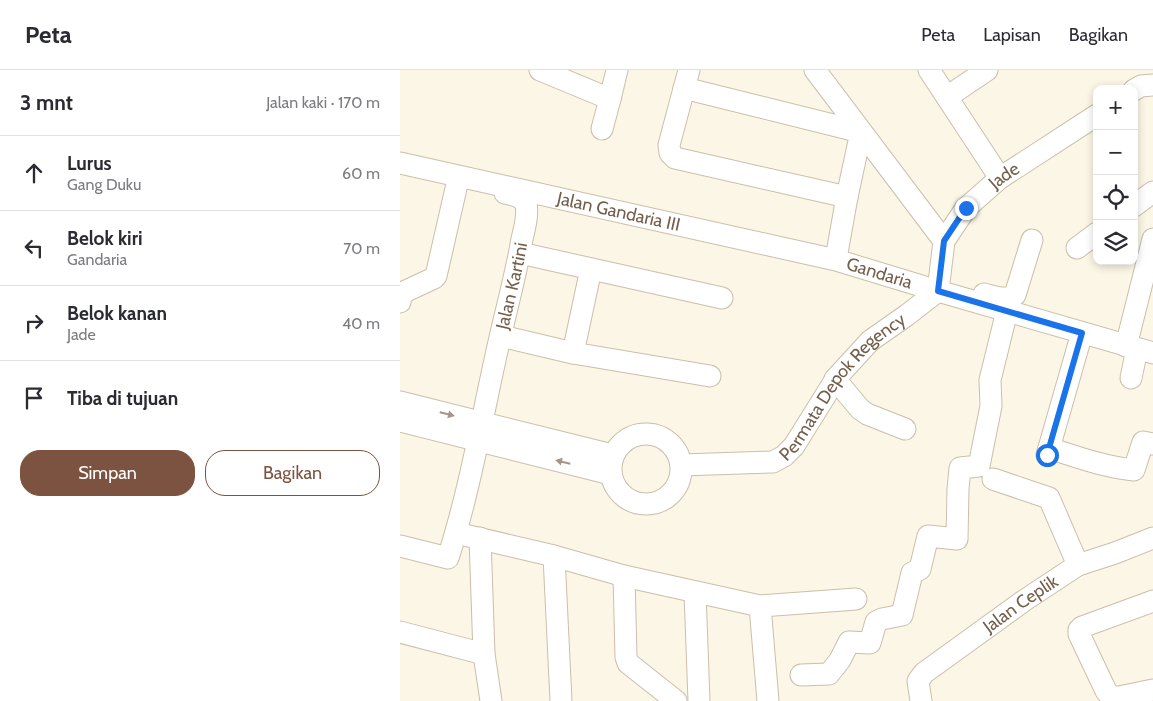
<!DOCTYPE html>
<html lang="id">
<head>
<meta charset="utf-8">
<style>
  :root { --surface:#fff; --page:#f2f2f3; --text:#2b2b33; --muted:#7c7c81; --line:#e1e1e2; --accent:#7c5340 }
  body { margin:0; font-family:Cabin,sans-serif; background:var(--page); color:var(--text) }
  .controls { position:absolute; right:15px; top:15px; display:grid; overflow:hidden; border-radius:10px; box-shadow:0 2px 8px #0003 }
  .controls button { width:45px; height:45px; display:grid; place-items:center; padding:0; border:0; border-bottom:1px solid var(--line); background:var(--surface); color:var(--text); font:25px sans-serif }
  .stop { position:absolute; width:15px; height:15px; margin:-11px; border:4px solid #1a73e8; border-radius:50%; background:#fff }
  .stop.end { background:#1a73e8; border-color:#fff; box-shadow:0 1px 5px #0008 }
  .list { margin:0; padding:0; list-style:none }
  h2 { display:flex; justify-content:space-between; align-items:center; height:65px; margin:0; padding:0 20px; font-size:21px }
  h2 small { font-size:16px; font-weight:400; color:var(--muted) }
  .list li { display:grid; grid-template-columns:32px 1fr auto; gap:15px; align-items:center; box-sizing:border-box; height:75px; padding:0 20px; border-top:1px solid var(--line) }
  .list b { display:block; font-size:19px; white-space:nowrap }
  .list p { margin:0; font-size:16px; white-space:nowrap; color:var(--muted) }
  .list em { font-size:16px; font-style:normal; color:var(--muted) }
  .actions { display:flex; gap:10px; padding:15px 20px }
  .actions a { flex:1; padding:11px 0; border:1px solid var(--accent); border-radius:20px; text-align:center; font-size:18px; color:var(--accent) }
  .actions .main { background:var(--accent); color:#fff }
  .icon { flex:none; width:28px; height:28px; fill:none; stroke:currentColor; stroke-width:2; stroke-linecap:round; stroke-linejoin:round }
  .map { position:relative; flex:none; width:753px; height:631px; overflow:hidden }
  header { display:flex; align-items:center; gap:30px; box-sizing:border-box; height:70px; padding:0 25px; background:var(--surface); border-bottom:1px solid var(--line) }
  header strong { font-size:24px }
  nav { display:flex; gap:28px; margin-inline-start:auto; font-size:18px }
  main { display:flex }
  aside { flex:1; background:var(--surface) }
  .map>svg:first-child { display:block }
</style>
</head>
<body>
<header>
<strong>Peta</strong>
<nav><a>Peta</a><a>Lapisan</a><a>Bagikan</a></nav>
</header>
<main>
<aside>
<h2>3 mnt<small>Jalan kaki · 170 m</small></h2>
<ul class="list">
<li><svg class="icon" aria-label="ahead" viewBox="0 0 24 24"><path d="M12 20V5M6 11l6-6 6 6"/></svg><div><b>Lurus</b><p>Gang Duku</p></div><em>60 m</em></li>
<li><svg class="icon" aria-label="left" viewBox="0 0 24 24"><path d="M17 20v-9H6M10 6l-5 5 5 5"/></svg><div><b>Belok kiri</b><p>Gandaria</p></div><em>70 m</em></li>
<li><svg class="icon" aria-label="right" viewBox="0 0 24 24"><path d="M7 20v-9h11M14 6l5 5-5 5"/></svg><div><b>Belok kanan</b><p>Jade</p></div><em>40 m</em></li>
<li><svg class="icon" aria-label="arrive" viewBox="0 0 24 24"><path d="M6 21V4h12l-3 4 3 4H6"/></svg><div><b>Tiba di tujuan</b></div></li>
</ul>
<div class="actions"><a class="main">Simpan</a><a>Bagikan</a></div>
</aside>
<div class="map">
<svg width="753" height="631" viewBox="0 0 753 631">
  <rect width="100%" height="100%" fill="#fbf6e5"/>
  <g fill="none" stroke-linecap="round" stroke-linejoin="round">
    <!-- minor casing -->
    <g stroke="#ccbeac" stroke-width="23">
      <g id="minor">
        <path d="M 140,0 L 210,29 L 217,0"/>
        <path d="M 289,0 L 269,75 L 270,83 L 275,88 L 447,127"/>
        <path d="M 415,0 L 544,171"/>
        <path d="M 529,0 L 600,108"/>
        <path d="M 284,18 L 461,62 L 447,127 L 437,183"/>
        <path d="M 734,20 L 741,16 L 753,15"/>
        <path d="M 547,27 L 587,0"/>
        <path d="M 202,59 L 210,29"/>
        <path id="s1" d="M 0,93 L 436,190 L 538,221 L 753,283"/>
        <path d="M 734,136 L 753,122"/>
        <path d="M 677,178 L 697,163"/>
        <path d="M 120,183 L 322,228"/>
        <path id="s2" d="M 538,221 L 544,171 L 566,138 L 600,108 L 697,45"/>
        <path d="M 584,224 C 595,227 605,231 615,225 L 632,170"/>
        <path d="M 0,232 L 1,226 L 6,221 L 34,208 L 36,206 L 57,114"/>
        <path d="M 101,266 L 173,283 L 191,199"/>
        <path d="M 726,276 L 753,169"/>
        <path d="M 173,283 L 310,306"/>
        <path d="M 731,308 L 737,279"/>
        <path d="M 435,309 L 460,339 L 467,344 L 505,359"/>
        <path d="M 0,332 L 212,385"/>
        <path d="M 0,351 L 211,404"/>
        <circle cx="246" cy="399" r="35"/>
        <path d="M 649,378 C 677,387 704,397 734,400 L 743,372 L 753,374"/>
        <path d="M 647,385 L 682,263"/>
        <path id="s3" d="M 281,395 L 373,392 L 384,386 L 394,376 L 437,307 L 470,271 L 507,245 L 538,221"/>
        <path d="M 593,409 L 649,428 L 678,495"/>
        <path d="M 56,463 L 154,486 L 224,506 L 360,536 L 456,529"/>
        <path d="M 80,468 L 84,584 L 91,631"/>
        <path id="s4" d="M 0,476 L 48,488 C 72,413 84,335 102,259 C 109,229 117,199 122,169 C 125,157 128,145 126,132 L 117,126 L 105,123"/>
        <path d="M 154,486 L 161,631"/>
        <path d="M 224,506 L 226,587 L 228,593 L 276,631"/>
        <path d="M 295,522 L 299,631"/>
        <path d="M 753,531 L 682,557 L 679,560 L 679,564 L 706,621 L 711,627 L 719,627 L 753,620"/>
        <path d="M 360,536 L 368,631"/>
        <path d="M 0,562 L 84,584"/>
        <path d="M 401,605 L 429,604 L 440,590 L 449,572 L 470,573 L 476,552 L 482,549 L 502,545 L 512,503 L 520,499 L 528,466 L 557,469 L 558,419 L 560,398 L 579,396 L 591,336 L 590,310 L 607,241"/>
        <path id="s5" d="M 521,631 L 518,611 L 524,603 L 625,530 L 678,495 L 715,483 L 753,468"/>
      </g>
    </g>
    <!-- minor -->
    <use href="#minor" stroke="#fff" stroke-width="21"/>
  </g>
  <!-- one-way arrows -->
  <defs><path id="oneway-solid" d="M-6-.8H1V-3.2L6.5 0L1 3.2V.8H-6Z" transform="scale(1.25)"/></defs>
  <g fill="#a4978a">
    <use href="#oneway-solid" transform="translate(47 344) rotate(14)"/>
    <use href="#oneway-solid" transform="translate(163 392) rotate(-166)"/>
  </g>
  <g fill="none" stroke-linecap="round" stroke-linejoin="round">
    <!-- route -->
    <path stroke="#1a73e8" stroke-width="6" d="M 566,138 L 544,171 L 538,221 L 682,263 L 647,385"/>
  </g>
  <g text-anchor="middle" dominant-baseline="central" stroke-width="4.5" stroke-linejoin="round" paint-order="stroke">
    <!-- street labels -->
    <g font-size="18" fill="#735f4b" stroke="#fef9eb">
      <text stroke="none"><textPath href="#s2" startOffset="140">Jade</textPath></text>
      <text stroke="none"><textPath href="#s1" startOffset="224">Jalan Gandaria III</textPath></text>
      <text stroke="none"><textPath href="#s1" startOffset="492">Gandaria</textPath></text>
      <text stroke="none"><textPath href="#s4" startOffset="329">Jalan Kartini</textPath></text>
      <text stroke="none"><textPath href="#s3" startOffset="196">Permata Depok Regency</textPath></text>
      <text stroke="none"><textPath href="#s5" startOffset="149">Jalan Ceplik</textPath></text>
    </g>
  </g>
</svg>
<div class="controls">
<button>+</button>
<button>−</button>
<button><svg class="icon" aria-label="locate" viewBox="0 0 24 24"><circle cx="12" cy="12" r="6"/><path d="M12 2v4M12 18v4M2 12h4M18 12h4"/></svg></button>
<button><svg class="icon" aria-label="layers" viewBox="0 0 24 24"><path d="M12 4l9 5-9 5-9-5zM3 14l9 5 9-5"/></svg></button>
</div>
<div class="stop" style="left:647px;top:385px"></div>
<div class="stop end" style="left:566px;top:138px"></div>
</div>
</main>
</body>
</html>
